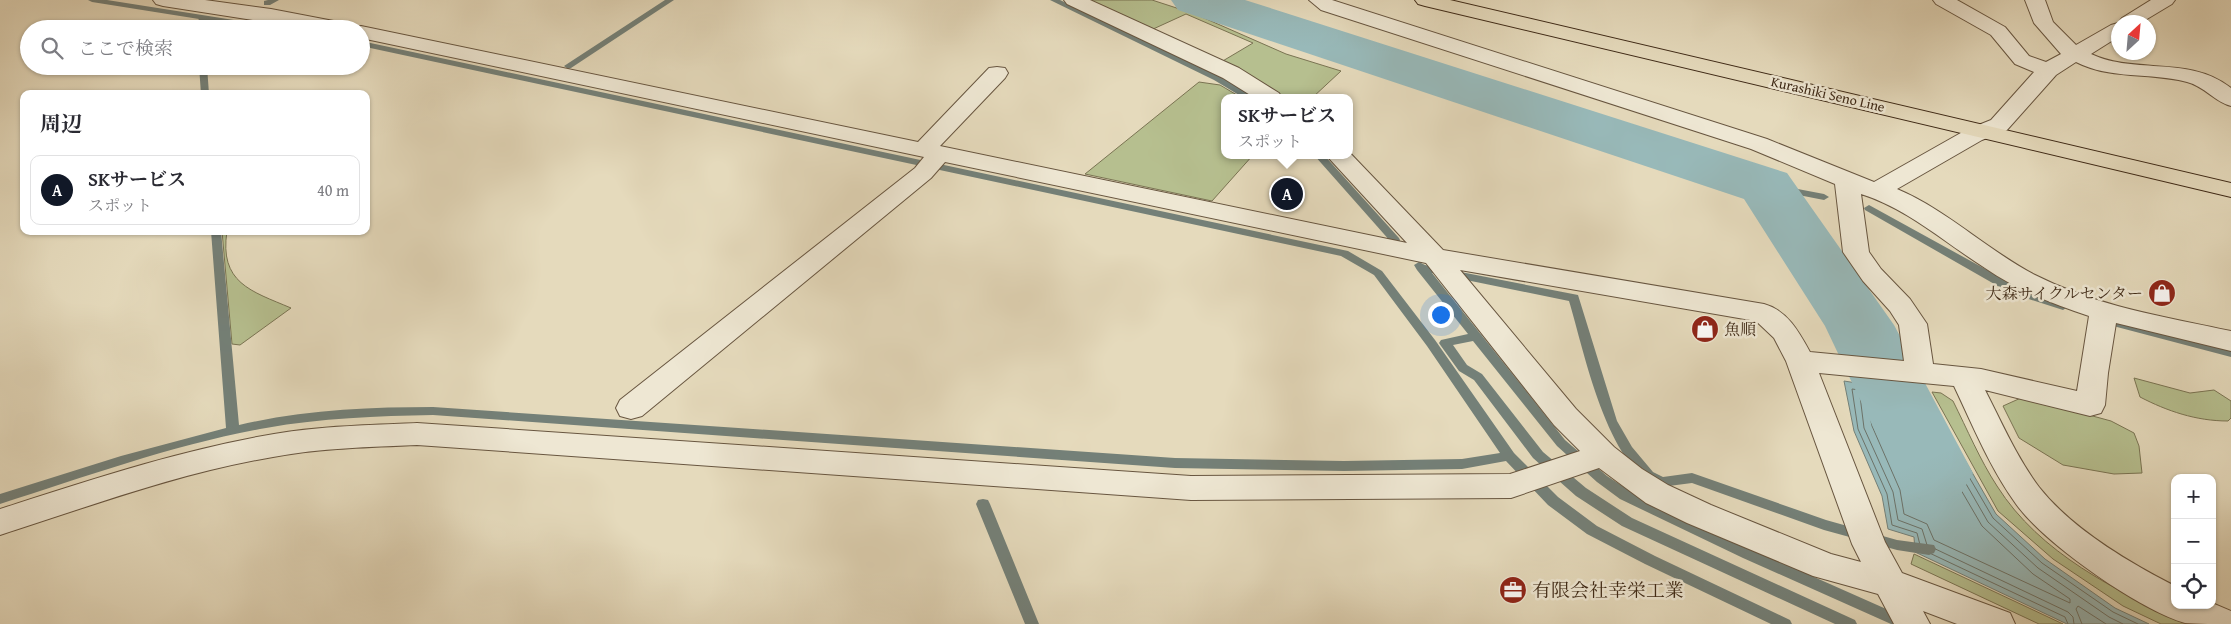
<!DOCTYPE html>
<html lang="ja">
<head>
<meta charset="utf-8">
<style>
  :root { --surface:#fff; --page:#f7f7f7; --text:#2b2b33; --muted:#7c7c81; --line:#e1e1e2; --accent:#111827 }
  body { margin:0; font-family:"Gentium Book Plus","Noto Serif JP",serif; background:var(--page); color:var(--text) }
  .controls { position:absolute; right:15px; bottom:15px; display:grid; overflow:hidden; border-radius:10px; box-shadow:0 1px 4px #0004 }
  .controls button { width:45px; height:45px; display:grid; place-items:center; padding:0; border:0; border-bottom:1px solid var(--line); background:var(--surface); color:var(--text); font:25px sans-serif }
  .compass { position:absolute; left:2111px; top:15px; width:45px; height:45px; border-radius:50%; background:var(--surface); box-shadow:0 1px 4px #0004; rotate:26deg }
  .you { position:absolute; left:1440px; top:314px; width:18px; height:18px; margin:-12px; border:4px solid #fff; border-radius:50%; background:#1a73e8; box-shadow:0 0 0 8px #1a73e833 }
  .badge { display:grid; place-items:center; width:32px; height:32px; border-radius:50%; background:var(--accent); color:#fff; font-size:16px; font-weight:700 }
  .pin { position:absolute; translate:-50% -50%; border:2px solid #fff; box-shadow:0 1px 5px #0006 }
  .popup { position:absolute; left:1221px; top:94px; width:132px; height:65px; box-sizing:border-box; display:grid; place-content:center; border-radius:10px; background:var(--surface); filter:drop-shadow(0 1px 4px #0005); font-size:16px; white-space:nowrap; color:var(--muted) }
  .popup b { font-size:19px; color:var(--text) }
  .popup::after { content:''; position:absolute; left:50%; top:100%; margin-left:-10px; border:10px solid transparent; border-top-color:var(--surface) }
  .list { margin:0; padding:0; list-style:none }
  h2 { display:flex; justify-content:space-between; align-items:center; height:65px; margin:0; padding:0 20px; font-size:21px }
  h2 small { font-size:16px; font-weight:400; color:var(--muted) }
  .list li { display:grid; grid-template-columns:32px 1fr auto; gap:15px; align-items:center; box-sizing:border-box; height:70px; margin:0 10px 10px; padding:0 10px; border:1px solid var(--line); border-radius:10px }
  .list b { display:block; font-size:19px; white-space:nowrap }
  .list p { margin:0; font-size:16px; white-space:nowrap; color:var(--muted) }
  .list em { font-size:16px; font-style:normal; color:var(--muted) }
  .icon { flex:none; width:28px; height:28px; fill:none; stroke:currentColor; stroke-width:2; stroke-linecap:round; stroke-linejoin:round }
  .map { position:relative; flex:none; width:2231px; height:624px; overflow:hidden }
  .search { position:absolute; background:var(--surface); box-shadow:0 1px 4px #0004; left:20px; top:20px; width:350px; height:55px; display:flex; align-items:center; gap:12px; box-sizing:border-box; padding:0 18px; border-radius:28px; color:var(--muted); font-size:19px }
  .panel { position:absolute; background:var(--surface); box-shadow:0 1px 4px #0004; left:20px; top:90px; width:350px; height:145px; border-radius:10px }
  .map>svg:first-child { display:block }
</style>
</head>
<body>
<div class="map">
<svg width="2231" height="624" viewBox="0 0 2231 624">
  <rect width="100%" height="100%" fill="#e5dabc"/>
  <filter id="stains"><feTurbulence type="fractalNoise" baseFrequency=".004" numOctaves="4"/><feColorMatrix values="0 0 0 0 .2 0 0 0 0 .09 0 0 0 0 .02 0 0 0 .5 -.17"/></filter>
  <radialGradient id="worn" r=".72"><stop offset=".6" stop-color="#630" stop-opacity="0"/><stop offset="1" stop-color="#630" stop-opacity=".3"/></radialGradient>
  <!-- green -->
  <path fill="#b6bf8f" stroke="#7a7453" d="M 1087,0 L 1152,0 L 1195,14 L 1286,54 L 1341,71 L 1312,98 L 1281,98 L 1221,62 L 1253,43 L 1186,14 L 1151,30 Z
    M 1199,82 L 1220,85 L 1242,98 L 1224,98 L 1224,155 L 1253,155 L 1212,201 L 1085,174 Z
    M 222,231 L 227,231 C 219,283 251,291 291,308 L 240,345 L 232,344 Z
    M 2134,378 L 2190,393 L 2214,390 L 2231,401 L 2231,418 L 2228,421 C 2196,421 2167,411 2140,397 Z
    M 1932,392 L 1941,393 L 1953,401 C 1967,429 1980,460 1997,486 C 2040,554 2116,590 2186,624 L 2161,624 L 2123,606 L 2053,559 L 1998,511 Z
    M 2023,397 L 2111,421 L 2134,433 L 2139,446 L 2142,473 L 2114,474 L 2063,465 L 2019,438 L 2003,406 Z
    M 1914,554 L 2063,624 L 2039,624 L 1911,564 Z"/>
  <!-- water -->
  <path fill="#98b9b9" stroke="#748078" d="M 1844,381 L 1927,394 L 1996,514 L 2045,559 L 2115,608 L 2149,624 L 2067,624 L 1915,552 L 1914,537 L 1888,529 L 1882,496 L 1854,431 Z"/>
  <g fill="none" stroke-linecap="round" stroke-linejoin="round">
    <!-- shore -->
    <path stroke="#6c7268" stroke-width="1" d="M 1871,404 L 1915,411 L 1982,526 L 2033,574 L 2070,599 L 2070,603 L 1934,540 L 1927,524 L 1904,514 L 1900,490 L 1872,426 L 1868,407 Z
      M 2068,624 L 2065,617 L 1921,549 L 1917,533 L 1892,525 L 1887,494 L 1858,429 L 1852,389 L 1923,398 L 1993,518 L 2042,563 L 2113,612 L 2138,624
      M 2074,624 L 2073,617 L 2068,612 L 1927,545 L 1922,529 L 1898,520 L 1893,492 L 1864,428 L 1860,396 L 1920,404 L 1988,522 L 2038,568 L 2109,617 L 2123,624
      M 2082,624 L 2076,609 L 2078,606 L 2106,624"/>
    <!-- stream -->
    <path fill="#748078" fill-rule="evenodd" d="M 88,0 L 107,0 L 279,27 L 283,29 L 261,29 L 207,20 L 204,24 L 204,29 L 196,29 L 196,23 L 199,19 L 92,2 Z
      M 268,0 L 279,0 L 270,5 L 264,5 L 264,1 Z
      M 665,0 L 674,0 L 571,68 L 568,69 L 564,66 Z
      M 1050,0 L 1060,0 L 1220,76 L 1255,98 L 1244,98 L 1214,80 Z
      M 361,41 L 1348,251 L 1382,271 L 1435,340 L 1514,453 L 1558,497 L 1597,526 L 1655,556 L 1790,620 L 1792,624 L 1771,624 L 1645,564 L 1587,534 L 1548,505 L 1506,461 L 1462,469 L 1344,471 L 1175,468 L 433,415 C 377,416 321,418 266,428 C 176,444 88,476 0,504 L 0,494 L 121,456 L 226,428 L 211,231 L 221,231 L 239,425 C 302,410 368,407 433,407 L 1175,458 L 1344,461 L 1462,459 L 1500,453 L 1427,346 L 1374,275 L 1341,256 L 361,46 Z
      M 199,66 L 207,66 L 209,94 L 201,94 Z
      M 1314,155 L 1324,155 L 1399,238 L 1400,240 L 1399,242 L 1391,242 Z
      M 1766,183 L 1824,194 L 1829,197 L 1824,200 L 1762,188 L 1761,186 Z
      M 1869,205 L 2018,287 L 2067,303 L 2069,306 L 2063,310 L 2010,293 L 1865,210 L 1864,208 Z
      M 1419,262 L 1425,265 L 1578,295 L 1617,421 L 1632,447 L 1653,472 L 1663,477 L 1692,473 L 1826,520 L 1897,540 L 1934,545 L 1936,549 L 1934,553 L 1929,555 L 1897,550 L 1824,530 L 1692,483 L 1661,487 C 1607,470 1584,350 1569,301 L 1432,273 L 1565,440 L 1607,476 L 1630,491 L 1753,550 L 1911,620 L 1913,624 L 1891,624 L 1743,558 L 1620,499 L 1597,482 L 1557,446 L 1473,341 L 1453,345 L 1467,365 L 1482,374 L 1543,452 L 1586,488 L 1632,518 L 1855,620 L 1857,624 L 1835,624 L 1622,526 L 1576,496 L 1533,458 L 1474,380 L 1459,371 L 1441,346 L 1439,343 L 1441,340 L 1468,334 L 1417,270 L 1414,265 Z
      M 2102,315 L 2231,349 L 2231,357 L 2098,322 L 2096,319 Z
      M 983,499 L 988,500 L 990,504 L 1039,624 L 1025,624 L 976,504 L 978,500 Z"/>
    <!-- river -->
    <path fill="#98b9b9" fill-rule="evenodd" d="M 1171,0 L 1245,0 L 1787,173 L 1894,325 L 1973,473 L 1961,494 L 1933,503 L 1905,494 L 1825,326 L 1744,199 L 1178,10 Z"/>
    <!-- minor casing -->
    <g stroke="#685640" stroke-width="2">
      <path id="minor" d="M 153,0 L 205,0 L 271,9 L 344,23 L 351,25 L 354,28 L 361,26 L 918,142 L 989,68 L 997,67 L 1005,68 L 1008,73 L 1005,78 L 940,146 L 1407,243 L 1326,155 L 1350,155 L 1350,153 L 1443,250 L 1764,304 C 1787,310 1799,332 1810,352 L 1904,361 L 1899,325 L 1890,311 L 1863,281 L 1843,252 L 1835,184 L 1751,149 L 1321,10 L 1309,0 L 1332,0 L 1767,139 L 1874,182 L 1966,130 L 1991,120 L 2034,72 L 2015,64 L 1991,35 L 1936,4 L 1933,0 L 1957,0 L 2005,27 L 2029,56 L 2046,62 L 2061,54 L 2034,23 L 2025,0 L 2045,0 L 2053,22 L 2076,45 L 2111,25 L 2118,23 L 2118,37 L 2091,54 C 2136,75 2190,55 2231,88 L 2231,106 C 2215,102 2204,86 2187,82 C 2150,72 2111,80 2076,62 L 2056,75 L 2007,130 L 1982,140 L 1897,189 C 1947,210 1987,250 2035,275 C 2096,306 2165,317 2231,331 L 2231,351 L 2116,323 L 2108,373 L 2105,405 L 2101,413 L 2090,416 L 1985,390 C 2002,423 2017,458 2039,487 C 2072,529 2128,562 2175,586 L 2175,605 L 2212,605 L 2212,603 L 2231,611 L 2231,624 C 2217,624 2198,624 2185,623 C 2138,609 2045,544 2016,504 C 1990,468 1973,426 1954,386 L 1819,373 L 1885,542 L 1902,573 L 2010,613 L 2015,624 L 1957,624 L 1923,611 L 1930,624 L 1894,624 L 1878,594 L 1813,576 L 1687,523 L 1646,503 L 1599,468 L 1511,498 L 1191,500 L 417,445 C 369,447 321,448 273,457 C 179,473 90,506 0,535 L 0,509 C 90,480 180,450 274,434 C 321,426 369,425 417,423 L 1191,476 L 1510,474 L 1580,451 L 1554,425 L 1426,263 L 945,162 L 931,178 L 642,416 L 631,419 L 620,416 L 616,408 L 620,400 L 915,168 L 924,157 L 361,38 L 361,29 L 311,29 L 163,6 L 156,4 ZM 1861,194 C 1908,209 1944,242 1985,268 C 2017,290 2052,304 2089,316 L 2077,391 L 1981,369 L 1933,364 L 1927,324 L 1910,299 L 1881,269 L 1869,252 ZM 1460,270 L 1756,321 L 1774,338 L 1786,361 L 1852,544 L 1861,562 L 1831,554 L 1711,505 L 1668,485 L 1642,469 L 1614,447 L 1576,409 Z
        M 1064,0 L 1090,0 L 1239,68 L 1279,93 L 1282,98 L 1255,98 L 1223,78 L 1067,4 Z
        M 2151,0 L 2175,0 L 2172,4 L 2142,22 L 2119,22 L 2122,18 Z"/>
    </g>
    <!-- major casing -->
    <g stroke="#3f2a17" stroke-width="2">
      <path id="major" d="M 1415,0 L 1450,0 L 2231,183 L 2231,197 L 1425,6 L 1418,4 Z"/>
    </g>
    <!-- minor -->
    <use href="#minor" fill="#eee7d3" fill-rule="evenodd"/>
    <!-- major -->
    <use href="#major" fill="#e5dabc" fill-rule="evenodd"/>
  </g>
  <!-- icons -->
  <defs>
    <g id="shop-disc" transform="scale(1.4375)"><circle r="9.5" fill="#8f2418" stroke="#eee7d3"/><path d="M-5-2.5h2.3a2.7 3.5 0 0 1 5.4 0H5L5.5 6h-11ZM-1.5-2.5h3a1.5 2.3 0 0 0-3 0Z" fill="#fff"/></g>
    <g id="office-disc" transform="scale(1.4375)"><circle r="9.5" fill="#8f2418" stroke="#eee7d3"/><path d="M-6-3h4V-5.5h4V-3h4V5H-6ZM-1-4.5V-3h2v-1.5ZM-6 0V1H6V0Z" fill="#fff"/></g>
  </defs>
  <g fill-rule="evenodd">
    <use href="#shop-disc" x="2162" y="293"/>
    <use href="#shop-disc" x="1705" y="329"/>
    <use href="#office-disc" x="1513" y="590"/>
  </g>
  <g text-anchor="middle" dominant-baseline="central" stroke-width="5" stroke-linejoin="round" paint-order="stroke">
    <!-- far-street labels -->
    <g font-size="14" fill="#3f2a17" stroke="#eee7d3">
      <text transform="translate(1828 94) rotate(13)">Kurashiki Seno Line</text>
    </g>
    <!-- poi labels -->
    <g font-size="16" fill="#3f2a17" stroke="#eee7d3" text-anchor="end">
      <text x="2143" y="293">大森サイクルセンター</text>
      <text x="1724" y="329" text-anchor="start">魚順</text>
    </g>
    <!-- near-poi labels -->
    <g font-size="19" fill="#3f2a17" stroke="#eee7d3" text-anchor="start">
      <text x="1532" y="590">有限会社幸栄工業</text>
    </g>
  </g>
  <rect width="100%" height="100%" filter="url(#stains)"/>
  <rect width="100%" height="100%" fill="url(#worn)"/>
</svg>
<div class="controls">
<button>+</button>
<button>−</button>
<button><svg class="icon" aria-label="locate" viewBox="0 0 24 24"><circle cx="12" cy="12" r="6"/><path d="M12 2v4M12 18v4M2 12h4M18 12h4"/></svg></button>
</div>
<svg class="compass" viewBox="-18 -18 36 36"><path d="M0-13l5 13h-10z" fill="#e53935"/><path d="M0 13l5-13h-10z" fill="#7c7c81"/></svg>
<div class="you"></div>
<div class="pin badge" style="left:1287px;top:194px">A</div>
<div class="popup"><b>SKサービス</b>スポット</div>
<div class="search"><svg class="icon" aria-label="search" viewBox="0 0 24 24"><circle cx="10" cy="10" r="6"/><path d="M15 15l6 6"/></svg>ここで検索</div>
<section class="panel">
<h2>周辺<small></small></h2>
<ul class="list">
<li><span class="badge">A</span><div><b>SKサービス</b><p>スポット</p></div><em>40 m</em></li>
</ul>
</section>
</div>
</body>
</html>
